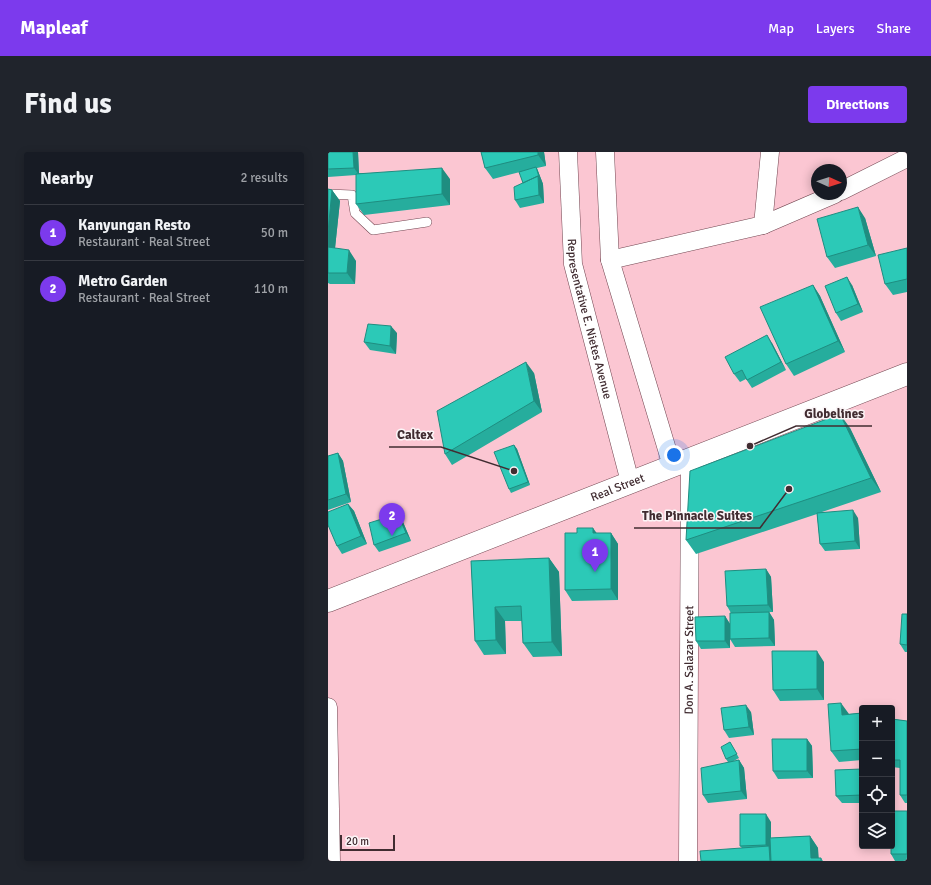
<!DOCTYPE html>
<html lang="en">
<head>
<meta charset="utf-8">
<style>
  :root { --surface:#171b24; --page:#20242c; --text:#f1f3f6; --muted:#9ea1a6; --line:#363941; --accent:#7c3aed }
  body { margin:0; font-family:Signika,sans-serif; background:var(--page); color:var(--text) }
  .controls { position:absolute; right:12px; bottom:12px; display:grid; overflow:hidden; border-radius:4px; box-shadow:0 2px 10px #0003 }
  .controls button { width:36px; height:36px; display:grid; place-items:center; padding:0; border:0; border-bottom:1px solid var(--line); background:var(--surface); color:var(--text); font:20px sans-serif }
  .compass { position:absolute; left:483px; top:12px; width:36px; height:36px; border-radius:50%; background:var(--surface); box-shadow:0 2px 10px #0003; rotate:93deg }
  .scale { position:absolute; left:12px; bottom:10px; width:55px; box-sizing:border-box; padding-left:4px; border:2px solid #412c31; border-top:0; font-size:11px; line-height:14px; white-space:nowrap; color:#412c31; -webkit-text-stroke:3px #fbf5f7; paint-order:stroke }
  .you { position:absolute; left:346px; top:303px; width:14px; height:14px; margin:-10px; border:3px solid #fff; border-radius:50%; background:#1a73e8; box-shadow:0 0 0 6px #1a73e833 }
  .badge { display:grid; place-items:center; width:26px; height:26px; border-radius:50%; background:var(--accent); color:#fff; font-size:13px; font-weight:700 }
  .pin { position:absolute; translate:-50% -33px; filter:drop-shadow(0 1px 2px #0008) }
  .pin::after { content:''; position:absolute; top:21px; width:14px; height:12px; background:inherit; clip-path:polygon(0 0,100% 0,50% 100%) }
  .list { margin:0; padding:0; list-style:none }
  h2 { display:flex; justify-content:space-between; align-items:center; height:52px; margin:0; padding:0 16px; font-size:17px }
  h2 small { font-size:13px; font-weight:400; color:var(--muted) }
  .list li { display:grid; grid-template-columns:26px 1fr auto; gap:12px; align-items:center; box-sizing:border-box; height:56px; padding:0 16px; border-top:1px solid var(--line) }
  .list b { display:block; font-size:15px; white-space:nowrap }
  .list p { margin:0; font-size:13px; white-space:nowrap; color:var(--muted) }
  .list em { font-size:13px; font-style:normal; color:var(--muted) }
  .icon { flex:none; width:22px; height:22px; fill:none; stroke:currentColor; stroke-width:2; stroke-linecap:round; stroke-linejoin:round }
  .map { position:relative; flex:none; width:579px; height:709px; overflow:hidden; border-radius:4px }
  header { display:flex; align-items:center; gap:24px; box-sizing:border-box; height:56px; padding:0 20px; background:var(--accent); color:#fff }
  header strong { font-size:19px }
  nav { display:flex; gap:22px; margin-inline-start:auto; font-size:14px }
  .intro { display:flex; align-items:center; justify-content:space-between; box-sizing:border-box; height:96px; padding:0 24px }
  h1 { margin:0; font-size:28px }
  .button { padding:10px 18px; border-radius:4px; background:var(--accent); color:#fff; font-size:14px; font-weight:700 }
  main { display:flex; gap:24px; padding:0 24px }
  aside { flex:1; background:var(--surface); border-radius:4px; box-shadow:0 2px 10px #0003 }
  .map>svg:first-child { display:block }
</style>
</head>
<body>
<header>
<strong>Mapleaf</strong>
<nav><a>Map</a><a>Layers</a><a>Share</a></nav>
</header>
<div class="intro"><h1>Find us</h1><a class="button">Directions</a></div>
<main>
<aside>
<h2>Nearby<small>2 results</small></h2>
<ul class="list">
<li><span class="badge">1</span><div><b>Kanyungan Resto</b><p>Restaurant · Real Street</p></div><em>50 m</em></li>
<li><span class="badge">2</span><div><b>Metro Garden</b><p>Restaurant · Real Street</p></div><em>110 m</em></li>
</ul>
</aside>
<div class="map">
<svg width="579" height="709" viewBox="0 0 579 709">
  <rect width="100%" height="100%" fill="#fbc6d2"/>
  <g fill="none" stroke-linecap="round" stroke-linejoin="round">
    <!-- lane casing -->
    <g stroke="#734752" stroke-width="10">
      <path id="lane" d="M 0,42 L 24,43 L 27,61 L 45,78 L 99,70"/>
    </g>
    <!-- street casing -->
    <g stroke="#734752" stroke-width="19">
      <g id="street">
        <path id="s1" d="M 240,0 L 245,112 L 302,330"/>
        <path d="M 277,0 L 282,108 L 344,314"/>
        <path d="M 513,39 L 579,6"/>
        <path d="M 435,73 L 507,42"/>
        <path d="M 282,108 L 435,73 L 442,0"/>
        <path d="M 0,555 L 3,709"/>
        <path id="s2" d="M 360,709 L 362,308"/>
      </g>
    </g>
    <!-- secondary casing -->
    <g stroke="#734752" stroke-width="23">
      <g id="secondary">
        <path id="s3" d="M 0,449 L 579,222"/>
      </g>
    </g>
    <!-- lane -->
    <use href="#lane" stroke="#fff" stroke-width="9"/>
    <!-- street -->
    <use href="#street" stroke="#fff" stroke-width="18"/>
    <!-- secondary -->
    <use href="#secondary" stroke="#fff" stroke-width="22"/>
  </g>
  <!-- wall -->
  <path fill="#26ad9d" d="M 0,0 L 30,0 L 31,21 L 122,27 L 122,53 L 36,63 L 28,52 L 28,23 L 0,25 Z
    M 153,0 L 216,0 L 218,14 L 209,16 L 210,19 L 215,32 L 216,51 L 192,56 L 187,48 L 195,31 L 192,20 L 165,27 L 157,16 Z
    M 0,37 L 4,38 L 12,49 L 7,96 L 28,109 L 27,132 L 2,132 L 0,131 Z
    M 537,66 L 548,104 L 507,116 L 499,105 Z
    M 579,96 L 579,140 L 565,143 L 557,132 Z
    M 485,133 L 492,144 L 517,200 L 466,224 L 458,212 Z
    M 524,133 L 535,160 L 513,169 L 508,161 Z
    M 69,181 L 68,202 L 42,198 L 36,190 Z
    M 444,191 L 458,218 L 424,236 L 418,227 L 412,230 L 406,222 Z
    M 206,221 L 214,260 L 124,313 L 117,302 Z
    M 522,276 L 553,340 L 494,360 L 530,366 L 532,397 L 497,399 L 492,392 L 489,362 L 368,402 L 358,388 Z
    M 186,293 L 189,297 L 202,333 L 183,341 L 181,337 Z
    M 10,301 L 15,309 L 23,350 L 0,358 L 0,304 Z
    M 20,352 L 26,359 L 39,392 L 14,402 L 9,394 Z
    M 75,370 L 83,389 L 51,400 L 46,393 Z
    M 269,381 L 283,381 L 290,392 L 290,448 L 244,449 L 237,438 Z
    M 221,406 L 231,420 L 234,504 L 205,505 L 195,491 L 194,469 L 177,469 L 178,502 L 156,503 L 147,489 L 143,409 Z
    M 438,417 L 443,425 L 445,460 L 441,460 L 446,468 L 447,494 L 407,495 L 402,487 L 402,496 L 373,497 L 368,489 L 397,464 L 402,472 L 403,461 L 399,454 Z
    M 579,462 L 579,500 L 577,500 L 572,492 Z
    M 496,510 L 496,548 L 452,549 L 445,538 Z
    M 423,560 L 426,583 L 401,586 L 396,578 Z
    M 534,561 L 534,608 L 511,610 L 503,599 L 521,562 Z
    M 564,567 L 579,569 L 579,651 L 577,651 L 572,643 L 572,616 L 564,615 Z
    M 479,587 L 484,594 L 485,626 L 450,627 L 445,619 Z
    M 402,590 L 411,606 L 404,610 L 411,608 L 416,616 L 419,647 L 380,651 L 375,643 L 400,610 L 398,607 Z
    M 534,617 L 534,651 L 514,651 L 508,644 Z
    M 579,659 L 579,709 L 567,709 L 563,702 Z
    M 443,670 L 443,686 L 482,684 L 490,696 L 490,706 L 493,706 L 495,709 L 373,709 L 414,696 L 412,694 Z"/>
  <!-- shaded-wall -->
  <path fill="#1f8d80" d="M 25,0 L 30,0 L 31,23 L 26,16 Z
    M 210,0 L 216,0 L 218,14 L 210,3 Z
    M 208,15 L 210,19 L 215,32 L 212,28 Z
    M 114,16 L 122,27 L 122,53 L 114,42 Z
    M 210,24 L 215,32 L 216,51 L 211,43 Z
    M 4,38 L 12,49 L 6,106 L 0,97 L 0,80 Z
    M 530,55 L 537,66 L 548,104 L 540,93 Z
    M 21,98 L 28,109 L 27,132 L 19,121 Z
    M 519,125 L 524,133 L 535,160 L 530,152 Z
    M 485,133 L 492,144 L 517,200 L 510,189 Z
    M 63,174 L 69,181 L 68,202 L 62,194 Z
    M 439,183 L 444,191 L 458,218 L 453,210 Z
    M 198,210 L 206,221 L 214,260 L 206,249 Z
    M 512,262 L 522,276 L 553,340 L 543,326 Z
    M 186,293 L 189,297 L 202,333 L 200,330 Z
    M 10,301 L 15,309 L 23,350 L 18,342 Z
    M 20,352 L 26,359 L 39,392 L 33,384 Z
    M 525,358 L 530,366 L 532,397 L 527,389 Z
    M 70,362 L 75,370 L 83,389 L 78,381 Z
    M 265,376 L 273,387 L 265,381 Z
    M 283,381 L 290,392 L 290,448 L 283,437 Z
    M 221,406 L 231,420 L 234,504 L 224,490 Z
    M 438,417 L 443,425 L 445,460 L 440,453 Z
    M 167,455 L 177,469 L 178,502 L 168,488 Z
    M 441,460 L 446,468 L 447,494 L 441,486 Z
    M 397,464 L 402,472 L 402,496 L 397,489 Z
    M 489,499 L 496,510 L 496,548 L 489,537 Z
    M 513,551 L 521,562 L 522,574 L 514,563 Z
    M 418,553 L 423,560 L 426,583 L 421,575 Z
    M 479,587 L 484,594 L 485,626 L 479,619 Z
    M 411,608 L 416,616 L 419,647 L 413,639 Z
    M 438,662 L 443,670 L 443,698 L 449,709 L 442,709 L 441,698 L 438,693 Z
    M 482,684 L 490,696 L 491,709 L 483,706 Z"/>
  <!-- building -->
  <path fill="#2cc9b7" stroke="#1f8d80" d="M 0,0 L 25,0 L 26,16 L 0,17 Z
    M 153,0 L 210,0 L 210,3 L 157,16 Z
    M 208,15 L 212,28 L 210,24 L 195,31 L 191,20 Z
    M 114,16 L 114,42 L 28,52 L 28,22 Z
    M 210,24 L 211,43 L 187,48 L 186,35 Z
    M 0,37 L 4,38 L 0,80 Z
    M 530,55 L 540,93 L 499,105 L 489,67 Z
    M 0,95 L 21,98 L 19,121 L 0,121 Z
    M 579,96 L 579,127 L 557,132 L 550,103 Z
    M 519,125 L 530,152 L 508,161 L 497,134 Z
    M 485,133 L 510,189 L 458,212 L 432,155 Z
    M 40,172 L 63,174 L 62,194 L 36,190 Z
    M 439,183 L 453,210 L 419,228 L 414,218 L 406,222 L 397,205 Z
    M 198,210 L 206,249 L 117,302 L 109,259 Z
    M 512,262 L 543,326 L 358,388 L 362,319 Z
    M 186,293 L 200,330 L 181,337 L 166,300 Z
    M 10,301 L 18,342 L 0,348 L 0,304 Z
    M 20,352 L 33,384 L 9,394 L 0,373 L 0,360 Z
    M 525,358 L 527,389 L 492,392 L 489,361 Z
    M 70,362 L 78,381 L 46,393 L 41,371 Z
    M 249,376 L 265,376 L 265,381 L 283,381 L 283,437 L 237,438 L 237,381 L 249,381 Z
    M 221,406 L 224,490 L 195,491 L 193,454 L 167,455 L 168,488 L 147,489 L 143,409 Z
    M 438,417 L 440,453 L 399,454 L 397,419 Z
    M 441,460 L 441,486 L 402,487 L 402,461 Z
    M 574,462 L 579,462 L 579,493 L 572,492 Z
    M 397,464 L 397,489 L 368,489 L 367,465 Z
    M 444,499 L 489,499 L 489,537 L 445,538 Z
    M 513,551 L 514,563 L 534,561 L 534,597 L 503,599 L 500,552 Z
    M 418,553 L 421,575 L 396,578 L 393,556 Z
    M 564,567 L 579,569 L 579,643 L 572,643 L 572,608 L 564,608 Z
    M 444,587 L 479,587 L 479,619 L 445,619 Z
    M 402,590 L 409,602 L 398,607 L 393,595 Z
    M 411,608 L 413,639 L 375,643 L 373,616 Z
    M 534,617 L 534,643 L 508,644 L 507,618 Z
    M 564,659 L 579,659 L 579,702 L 563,702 L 563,694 L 564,694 Z
    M 412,662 L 438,662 L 438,693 L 412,694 Z
    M 482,684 L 483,706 L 493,706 L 493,709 L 443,709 L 442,686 Z
    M 441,694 L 442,709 L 373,709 L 372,699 Z"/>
  <g text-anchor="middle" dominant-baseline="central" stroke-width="3" stroke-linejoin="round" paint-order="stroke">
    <!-- street labels -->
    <g font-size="12" fill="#412c31" stroke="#fbf5f7">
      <text stroke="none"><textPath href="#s1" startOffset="169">Representative E. Nietes Avenue</textPath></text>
      <text stroke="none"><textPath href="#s3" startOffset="311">Real Street</textPath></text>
      <text stroke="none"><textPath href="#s2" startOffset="201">Don A. Salazar Street</textPath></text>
    </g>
  </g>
  <!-- callouts -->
  <path fill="none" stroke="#412c31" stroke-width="1.5" d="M422 294L468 274H544M186 319L113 295H61M461 337L432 376H306"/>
  <g fill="#412c31" stroke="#fbf5f7" stroke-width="1.5">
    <circle cx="422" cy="294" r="4"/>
    <circle cx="186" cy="319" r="4"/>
    <circle cx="461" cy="337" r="4"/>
  </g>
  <g font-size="13" text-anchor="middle" font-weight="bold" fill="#412c31" stroke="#fbf5f7" stroke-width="3" stroke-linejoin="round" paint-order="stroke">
    <text x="506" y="266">Globelines</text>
    <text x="87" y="287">Caltex</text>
    <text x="369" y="368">The Pinnacle Suites</text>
  </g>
</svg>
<div class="controls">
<button>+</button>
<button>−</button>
<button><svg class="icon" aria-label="locate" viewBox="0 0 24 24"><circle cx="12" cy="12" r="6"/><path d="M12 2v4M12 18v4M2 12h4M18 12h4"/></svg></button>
<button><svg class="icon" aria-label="layers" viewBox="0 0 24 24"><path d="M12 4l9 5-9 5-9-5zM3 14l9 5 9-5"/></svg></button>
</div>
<svg class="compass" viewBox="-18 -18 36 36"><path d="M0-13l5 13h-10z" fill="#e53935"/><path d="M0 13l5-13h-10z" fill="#9ea1a6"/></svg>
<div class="scale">20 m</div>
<div class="you"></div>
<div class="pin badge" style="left:267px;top:420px">1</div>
<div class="pin badge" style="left:64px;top:384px">2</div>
</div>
</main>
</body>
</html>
